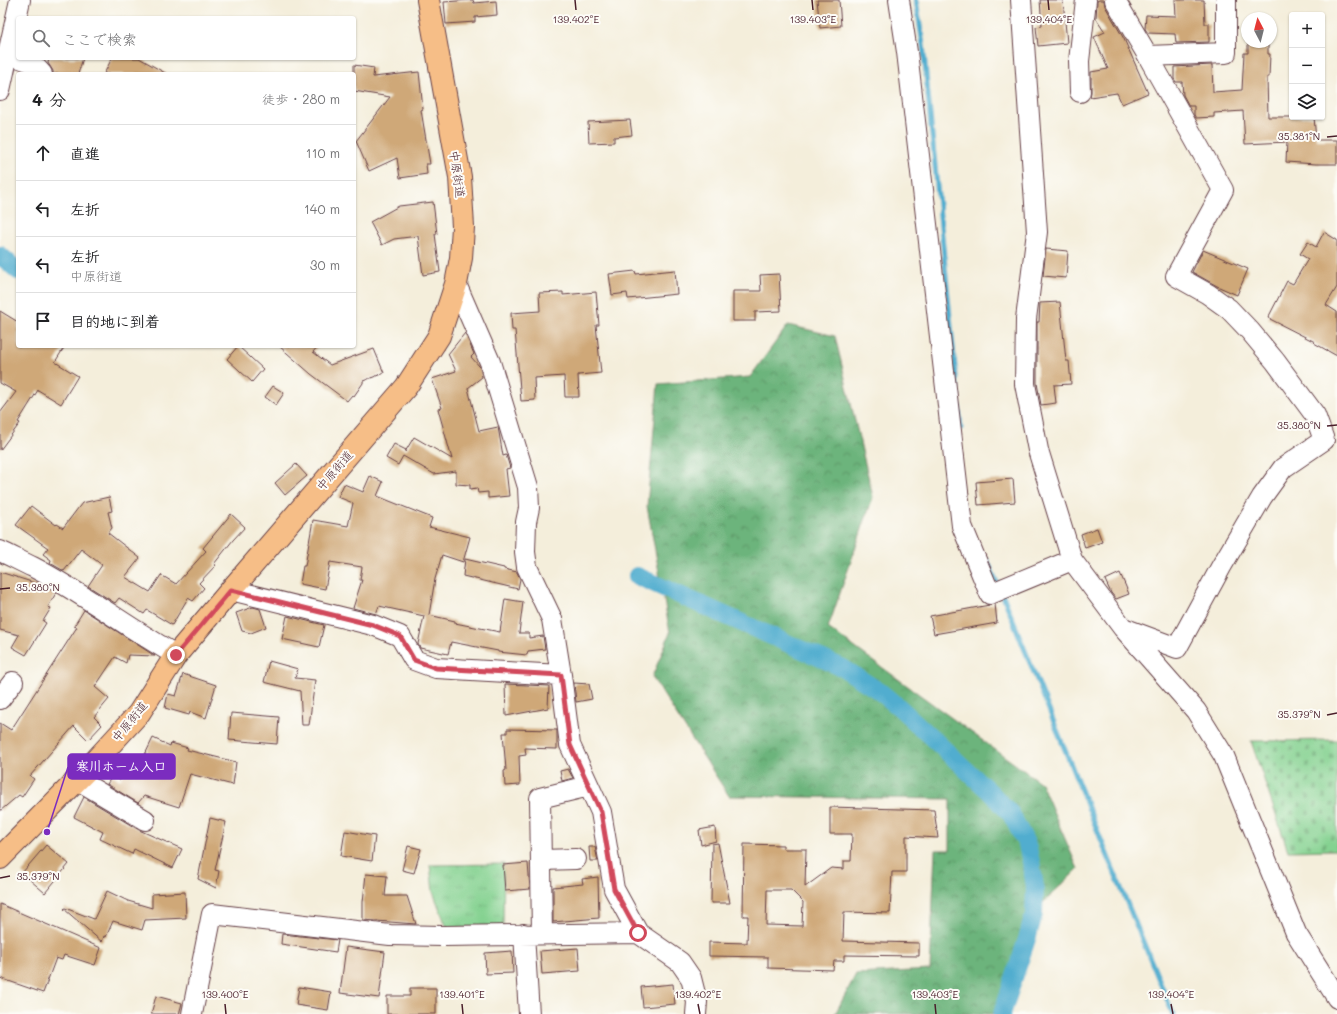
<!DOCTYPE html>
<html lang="ja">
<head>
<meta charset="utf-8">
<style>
  :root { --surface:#fff; --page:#f2f2f2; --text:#202124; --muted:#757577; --line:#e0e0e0 }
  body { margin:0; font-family:Mali,"Klee One",sans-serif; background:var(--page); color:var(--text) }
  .controls { position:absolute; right:12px; top:12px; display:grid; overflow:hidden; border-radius:4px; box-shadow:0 1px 3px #0004 }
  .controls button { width:36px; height:36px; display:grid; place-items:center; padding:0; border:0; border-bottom:1px solid var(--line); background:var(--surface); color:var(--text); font:20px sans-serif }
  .compass { position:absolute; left:1241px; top:12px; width:36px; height:36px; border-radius:50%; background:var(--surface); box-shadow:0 1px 3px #0004; rotate:353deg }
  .stop { position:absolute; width:12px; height:12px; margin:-9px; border:3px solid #d1495b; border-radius:50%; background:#fff }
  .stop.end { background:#d1495b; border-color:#fff; box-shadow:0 1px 4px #0008 }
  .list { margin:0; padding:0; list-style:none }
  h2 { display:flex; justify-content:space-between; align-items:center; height:52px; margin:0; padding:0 16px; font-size:17px }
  h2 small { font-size:13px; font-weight:400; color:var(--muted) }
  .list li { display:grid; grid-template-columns:26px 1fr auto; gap:12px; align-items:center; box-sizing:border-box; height:56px; padding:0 16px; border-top:1px solid var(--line) }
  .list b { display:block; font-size:15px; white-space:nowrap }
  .list p { margin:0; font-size:13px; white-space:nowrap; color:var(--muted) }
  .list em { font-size:13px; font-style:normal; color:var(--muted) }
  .icon { flex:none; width:22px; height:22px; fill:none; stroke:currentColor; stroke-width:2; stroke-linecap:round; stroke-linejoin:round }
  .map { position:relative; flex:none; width:1337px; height:1014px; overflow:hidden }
  .search { position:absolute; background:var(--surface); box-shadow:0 1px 3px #0004; left:16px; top:16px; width:340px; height:44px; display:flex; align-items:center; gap:10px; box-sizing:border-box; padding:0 14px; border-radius:4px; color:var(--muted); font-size:15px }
  .panel { position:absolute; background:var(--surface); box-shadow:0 1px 3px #0004; left:16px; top:72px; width:340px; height:276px; border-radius:4px }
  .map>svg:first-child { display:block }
</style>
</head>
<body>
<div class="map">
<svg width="1337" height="1014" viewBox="0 0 1337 1014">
  <defs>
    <pattern id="forest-crowns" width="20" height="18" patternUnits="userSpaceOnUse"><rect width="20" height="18" fill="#6cb47b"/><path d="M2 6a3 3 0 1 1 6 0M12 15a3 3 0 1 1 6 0" fill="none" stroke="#5b9265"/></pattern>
    <pattern id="cemetery-stones" width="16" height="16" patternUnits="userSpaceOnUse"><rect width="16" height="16" fill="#85d291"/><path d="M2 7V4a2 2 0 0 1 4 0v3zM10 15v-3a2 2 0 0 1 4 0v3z" fill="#74b47d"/></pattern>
    <pattern id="park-tufts" width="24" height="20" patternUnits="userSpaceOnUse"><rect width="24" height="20" fill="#85d291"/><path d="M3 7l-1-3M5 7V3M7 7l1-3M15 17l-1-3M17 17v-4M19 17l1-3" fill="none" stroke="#74b47d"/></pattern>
  </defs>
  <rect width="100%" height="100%" fill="#fdfcf7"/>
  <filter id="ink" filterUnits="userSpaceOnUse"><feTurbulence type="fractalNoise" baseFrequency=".025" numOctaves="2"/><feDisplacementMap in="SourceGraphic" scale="8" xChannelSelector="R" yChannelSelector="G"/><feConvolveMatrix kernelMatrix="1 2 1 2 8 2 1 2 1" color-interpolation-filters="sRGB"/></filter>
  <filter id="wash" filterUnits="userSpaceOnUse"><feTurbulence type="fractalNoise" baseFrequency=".012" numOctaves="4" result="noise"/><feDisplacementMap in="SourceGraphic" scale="16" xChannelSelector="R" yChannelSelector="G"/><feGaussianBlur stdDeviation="0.9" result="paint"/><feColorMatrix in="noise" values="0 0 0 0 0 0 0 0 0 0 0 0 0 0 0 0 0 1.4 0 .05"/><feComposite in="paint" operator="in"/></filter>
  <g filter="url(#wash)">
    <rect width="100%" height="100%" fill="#f4eedb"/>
    <!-- forest -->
    <path fill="url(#forest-crowns)" stroke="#5b6a53" d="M 788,325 L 835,336 L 873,497 L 828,628 L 1041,783 L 1078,869 L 1029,916 L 996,1014 L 835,1014 L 856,974 L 930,970 L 935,850 L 950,850 L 950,799 L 729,796 L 652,677 L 670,633 L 647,506 L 658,384 L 750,377 Z"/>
    <!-- cemetery -->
    <path fill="url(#cemetery-stones)" stroke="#68785e" d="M 1337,740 L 1337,850 L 1288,851 L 1251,741 Z"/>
    <!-- park -->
    <path fill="url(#park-tufts)" stroke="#68785e" d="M 504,864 L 503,928 L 447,928 L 433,892 L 430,865 Z"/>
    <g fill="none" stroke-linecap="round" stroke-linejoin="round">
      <!-- stream -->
      <path stroke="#51adcf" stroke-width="5" d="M 916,0 L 923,44 L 961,428
        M 987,560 L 998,585
        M 1002,593 L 1102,842 L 1173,1014"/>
      <!-- canal -->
      <path stroke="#51adcf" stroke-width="18" d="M 0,255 L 18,271
        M 637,576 L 843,668 L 879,691 L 900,708 L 990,792 L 1011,814 L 1027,845 L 1031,862 L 1035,887 L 1034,914 L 1028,936 L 1002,1014"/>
    </g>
    <g id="blocks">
      <!-- building -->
      <path fill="#cfa878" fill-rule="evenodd" d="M 470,0 L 473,0 L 474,3 L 496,1 L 497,15 L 475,17 L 475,22 L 446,24 L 444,2 Z
        M 817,0 L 839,0 L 841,26 L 820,28 Z
        M 1040,0 L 1063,0 L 1067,43 L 1038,46 L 1036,27 L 1042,26 Z
        M 1099,0 L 1104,0 L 1105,6 L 1124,39 L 1148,93 L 1122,104 L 1117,93 L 1090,97 L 1091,92 L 1091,72 L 1108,69 L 1094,37 L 1105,32 L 1096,18 L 1097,1 Z
        M 1175,0 L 1204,0 L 1205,24 L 1209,24 L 1209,42 L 1176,43 L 1175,34 L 1148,33 L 1145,29 L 1146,15 L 1176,16 Z
        M 1248,42 L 1268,42 L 1268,54 L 1270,54 L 1269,77 L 1267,77 L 1268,117 L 1314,117 L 1316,140 L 1337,140 L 1337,164 L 1316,164 L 1286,162 L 1287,142 L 1245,144 L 1243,111 L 1214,113 L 1214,117 L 1196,118 L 1194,115 L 1194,106 L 1189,106 L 1183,95 L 1182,82 L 1176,82 L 1174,79 L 1174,67 L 1212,65 L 1213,92 L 1242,90 L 1244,53 L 1248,53 Z
        M 49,58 L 83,58 L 78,74 L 53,74 L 53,71 L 48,63 Z
        M 112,58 L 139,58 L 167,74 L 104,74 Z
        M 354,65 L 374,68 L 373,77 L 419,72 L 423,109 L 421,110 L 430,164 L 426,164 L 427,174 L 400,178 L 397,158 L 369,171 L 356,141 L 390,97 L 354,91 Z
        M 630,120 L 632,135 L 614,137 L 614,142 L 589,143 L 588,122 Z
        M 433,202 L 437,234 L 435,234 L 440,272 L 423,275 L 418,236 L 394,239 L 382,245 L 370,222 L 399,206 Z
        M 1324,232 L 1337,240 L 1337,287 L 1326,305 L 1337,312 L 1337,356 L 1314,343 L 1315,342 L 1268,318 L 1287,281 L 1293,284 L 1308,259 L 1300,254 L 1308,242 L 1316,247 Z
        M 1046,249 L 1068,251 L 1066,278 L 1043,276 Z
        M 1203,250 L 1248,269 L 1237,295 L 1217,286 L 1192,272 Z
        M 675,270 L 677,294 L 628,299 L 627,293 L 612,295 L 609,274 L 635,271 L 636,274 Z
        M 779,274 L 781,311 L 755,312 L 755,321 L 733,321 L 733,291 L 761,291 L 760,275 Z
        M 563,292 L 563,295 L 596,292 L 599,325 L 596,325 L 601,373 L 578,375 L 579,397 L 565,397 L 564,376 L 534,378 L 535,400 L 521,401 L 515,330 L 512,330 L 511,313 L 540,311 L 539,293 Z
        M 1060,302 L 1066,361 L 1069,361 L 1071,384 L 1054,385 L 1056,403 L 1041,405 L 1037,383 L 1037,322 L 1039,322 L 1040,303 Z
        M 0,311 L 18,322 L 18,346 L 65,346 L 55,362 L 78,376 L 61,404 L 38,390 L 18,422 L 20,423 L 0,450 L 0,413 L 16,392 L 0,383 Z
        M 465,333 L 474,354 L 471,357 L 480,367 L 482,377 L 468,388 L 479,431 L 498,427 L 503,456 L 506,455 L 510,468 L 506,469 L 509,496 L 488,498 L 488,492 L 478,493 L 477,488 L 470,489 L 470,485 L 456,484 L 456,471 L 434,474 L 403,456 L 398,465 L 386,458 L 394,444 L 406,450 L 405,452 L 414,437 L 452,459 L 438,409 L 442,408 L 432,379 L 456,371 L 448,354 Z
        M 238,346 L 263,369 L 252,382 L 227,359 Z
        M 279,346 L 318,346 L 313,352 L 330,365 L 374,349 L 384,373 L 363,381 L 363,383 L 354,396 L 352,395 L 347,401 L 311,374 Z
        M 273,386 L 284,393 L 276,405 L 265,397 Z
        M 296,464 L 307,476 L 285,495 L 275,483 Z
        M 370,476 L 383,482 L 377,496 L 432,518 L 429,527 L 470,537 L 463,562 L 442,555 L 435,579 L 429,615 L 455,621 L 455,623 L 500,632 L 505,599 L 523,602 L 519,633 L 529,633 L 529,638 L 543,636 L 545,649 L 528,651 L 527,655 L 498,652 L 498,651 L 451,642 L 448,654 L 420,648 L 418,644 L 424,616 L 379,606 L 376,614 L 353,608 L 362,580 L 360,580 L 362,567 L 330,562 L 325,589 L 300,584 L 303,566 L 305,566 L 313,520 L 348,526 L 353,503 L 338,497 L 344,484 L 363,492 Z
        M 1013,479 L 1015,502 L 978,505 L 976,482 Z
        M 109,497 L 112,511 L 108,512 L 112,528 L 108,533 L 140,558 L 125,577 L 150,592 L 161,575 L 176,584 L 206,551 L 203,548 L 231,514 L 245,527 L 233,540 L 214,564 L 216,565 L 199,583 L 204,588 L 193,601 L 188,598 L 172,625 L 147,610 L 144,614 L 119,598 L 115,603 L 88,586 L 102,565 L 81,549 L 64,571 L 50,563 L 51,560 L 43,554 L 48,548 L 16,525 L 31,506 L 56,525 L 57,524 L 63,528 L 82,503 Z
        M 1097,528 L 1102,542 L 1085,548 L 1081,534 Z
        M 465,559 L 504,568 L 504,569 L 517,572 L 520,579 L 518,589 L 463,576 Z
        M 0,572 L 38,584 L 39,583 L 56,593 L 48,607 L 51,608 L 43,621 L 46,623 L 26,655 L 12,647 L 19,635 L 0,630 Z
        M 1120,573 L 1129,594 L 1116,599 L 1111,593 L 1105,580 Z
        M 995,604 L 997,623 L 934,634 L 930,616 Z
        M 253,607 L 260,609 L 266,627 L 251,633 L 242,631 L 236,613 Z
        M 84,610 L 155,656 L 128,655 L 126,663 L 115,657 L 95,687 L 109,699 L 94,717 L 102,725 L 88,740 L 74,726 L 30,776 L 34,779 L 22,797 L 19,795 L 0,811 L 0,723 L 11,730 L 77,627 L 74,626 Z
        M 287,616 L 324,625 L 319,647 L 282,639 Z
        M 269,661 L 298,669 L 295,678 L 315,680 L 309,725 L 302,725 L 300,691 L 264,682 Z
        M 183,674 L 216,685 L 206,718 L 190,712 L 189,715 L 165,708 L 168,694 L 176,696 Z
        M 574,683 L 589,684 L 592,699 L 576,702 Z
        M 505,684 L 549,686 L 548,708 L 506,716 Z
        M 231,713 L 279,717 L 277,744 L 229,740 Z
        M 507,729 L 557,730 L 557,749 L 525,748 L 526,755 L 519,756 L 520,785 L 505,786 L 504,771 L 506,770 L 503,733 L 507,733 Z
        M 153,738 L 170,746 L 171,743 L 188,748 L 187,750 L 236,762 L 233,785 L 190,774 L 179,807 L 144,796 L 138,803 L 107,784 L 113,775 L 120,780 L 131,760 L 140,765 Z
        M 568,769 L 573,778 L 562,781 L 560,771 Z
        M 84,797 L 139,830 L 182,849 L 173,868 L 134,849 L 132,854 L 100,839 L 103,832 L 74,817 Z
        M 830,807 L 934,810 L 938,838 L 906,836 L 906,872 L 892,872 L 890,913 L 844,912 L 843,941 L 919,943 L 919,956 L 844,955 L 844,961 L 834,961 L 833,970 L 768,968 L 768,957 L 709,956 L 709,942 L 747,943 L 748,916 L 743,916 L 744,844 L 783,845 L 783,849 L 806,849 L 805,887 L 831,868 L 844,869 L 844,861 L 851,861 L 852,834 L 830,834 ZM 767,890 L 791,890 L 803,902 L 802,926 L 766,925 Z
        M 210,818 L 226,822 L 215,870 L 219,871 L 216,888 L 198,879 Z
        M 715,827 L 716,841 L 701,845 L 699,830 Z
        M 345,831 L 375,836 L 372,861 L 341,856 Z
        M 718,843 L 730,903 L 711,903 L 712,844 Z
        M 46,845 L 69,864 L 45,893 L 22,873 Z
        M 408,846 L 421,849 L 414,873 L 402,870 Z
        M 589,847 L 595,847 L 598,861 L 590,861 Z
        M 528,863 L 530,889 L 505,891 L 503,865 Z
        M 366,874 L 387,876 L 385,896 L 407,896 L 416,924 L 363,920 L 363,902 Z
        M 598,877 L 599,918 L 553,922 L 553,887 L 583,884 L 582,879 Z
        M 107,891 L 128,901 L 152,908 L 152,894 L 185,892 L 186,918 L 145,920 L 142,930 L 113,921 L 106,937 L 104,936 L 102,942 L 64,909 L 65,908 L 94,919 Z
        M 0,904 L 101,948 L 95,965 L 64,955 L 62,960 L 56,958 L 43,993 L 0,978 Z
        M 282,934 L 338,940 L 336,952 L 281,944 Z
        M 346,947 L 385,952 L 379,998 L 340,993 Z
        M 578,948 L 580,971 L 542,974 L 540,951 Z
        M 512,951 L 513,973 L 486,974 L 485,953 Z
        M 673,984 L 675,1004 L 643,1007 L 641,987 Z
        M 299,987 L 331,992 L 328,1010 L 296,1005 Z
        M 410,988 L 436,988 L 436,1014 L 387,1014 L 387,996 L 410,996 Z
        M 156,996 L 182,1003 L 179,1014 L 151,1014 Z"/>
    </g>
  </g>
  <g filter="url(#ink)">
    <use href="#blocks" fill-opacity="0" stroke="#643e45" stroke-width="1"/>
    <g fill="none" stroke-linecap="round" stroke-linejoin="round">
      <!-- minor casing -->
      <g stroke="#643e45" stroke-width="22">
        <path id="minor" d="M 899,0 L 907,52 L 962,526 L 990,594 L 1072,560
          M 1021,0 L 1037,232 L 1026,319 L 1025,384 L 1038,450 L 1072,560 L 1123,628 L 1196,711 L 1224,756 L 1296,933 L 1337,998
          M 1115,0 L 1148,56 L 1223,190 L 1176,276 L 1208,294 L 1229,309 L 1250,331 L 1275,361 L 1315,415 L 1324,440 L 1283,468 L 1262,497 L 1221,567 L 1177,648 L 1126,629
          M 1148,56 L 1226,53 L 1226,0
          M 20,58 L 31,62 L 42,74
          M 0,90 L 20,0
          M 1080,92 L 1079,61 L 1086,0
          M 456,284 L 490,362 L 528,487 L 529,508 L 526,522 L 525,552 L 527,567 L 552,619 L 561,675 L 570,745 L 601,812 L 614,889 L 638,933 L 680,962 L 691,978 L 697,1002 L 696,1014
          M 0,551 C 11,556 22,562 33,567 C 83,593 128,628 176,655
          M 231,590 L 373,625 L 400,636 L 414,660 L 436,668 L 561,675
          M 0,699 L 13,682
          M 78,780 L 145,820
          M 541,860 L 576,859
          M 524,934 L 529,1014
          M 542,934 L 540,798 L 589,786
          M 192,1014 L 212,914 L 390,935 L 443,936 L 638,933"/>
      </g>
      <!-- major casing -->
      <g stroke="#643e45" stroke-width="24">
        <path id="major" d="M 0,858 L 85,772 L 139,713 L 176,655 L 231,590 L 406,387 L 439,336 L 456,284 L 461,258 L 463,227 L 460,177 L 428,0"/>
      </g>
      <!-- minor -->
      <use href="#minor" stroke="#fff" stroke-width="20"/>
      <!-- major -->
      <use href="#major" stroke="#f6be87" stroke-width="22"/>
    </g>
  </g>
  <g fill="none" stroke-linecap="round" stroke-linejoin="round" filter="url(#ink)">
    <!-- route -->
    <path stroke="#d1495b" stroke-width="5" d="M 176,655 L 231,590 L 373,625 L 400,636 L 414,660 L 436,668 L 561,675 L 570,745 L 601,812 L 614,889 L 638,933"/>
  </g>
  <!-- ticks -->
  <path fill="none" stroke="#4a1f2b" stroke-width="1.5" d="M 575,0 L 576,10M 812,0 L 813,10M 1048,0 L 1049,10M 1327,137 L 1337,136M 1327,426 L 1337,425M 0,589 L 10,588M 1327,715 L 1337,713M 0,878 L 10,876M 225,1004 L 226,1014M 462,1004 L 463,1014M 698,1004 L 700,1014M 935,1004 L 936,1014M 1171,1004 L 1173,1014"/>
  <g text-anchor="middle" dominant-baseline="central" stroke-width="4" stroke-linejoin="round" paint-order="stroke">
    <!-- street labels -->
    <g font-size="12" fill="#4a1f2b" stroke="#fdfcf7">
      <text transform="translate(458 174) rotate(82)">中原街道</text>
      <text transform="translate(334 470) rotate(-49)">中原街道</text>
      <text transform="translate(129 721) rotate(-51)">中原街道</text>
    </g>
  </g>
  <g font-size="10" text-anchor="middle" fill="#4a1f2b" stroke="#fdfcf7" stroke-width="4" stroke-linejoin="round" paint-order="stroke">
    <text x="576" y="23">139.402°E</text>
    <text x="813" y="23">139.403°E</text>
    <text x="1049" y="23">139.404°E</text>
    <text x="1299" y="140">35.381°N</text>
    <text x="1299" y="429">35.380°N</text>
    <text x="38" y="591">35.380°N</text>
    <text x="1299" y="718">35.379°N</text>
    <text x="38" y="880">35.379°N</text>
    <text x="225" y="998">139.400°E</text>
    <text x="462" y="998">139.401°E</text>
    <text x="698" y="998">139.402°E</text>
    <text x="935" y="998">139.403°E</text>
    <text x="1171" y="998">139.404°E</text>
  </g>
  <!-- callouts -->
  <path fill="none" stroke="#7b2cbf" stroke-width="1.5" d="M47 832L68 767"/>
  <circle fill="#7b2cbf" stroke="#fdfcf7" stroke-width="1.5" cx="47" cy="832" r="4"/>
  <rect fill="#7b2cbf" stroke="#7b2cbf" stroke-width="1.5" x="68" y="754" width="107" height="25" rx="4"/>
  <g font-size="13" text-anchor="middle" font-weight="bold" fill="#fff">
    <text x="121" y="771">寒川ホーム入口</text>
  </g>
</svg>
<div class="controls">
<button>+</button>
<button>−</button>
<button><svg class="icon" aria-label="layers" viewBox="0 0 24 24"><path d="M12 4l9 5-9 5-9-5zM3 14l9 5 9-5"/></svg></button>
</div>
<svg class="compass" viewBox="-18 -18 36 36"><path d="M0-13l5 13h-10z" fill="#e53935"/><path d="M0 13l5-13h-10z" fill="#757577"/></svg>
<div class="stop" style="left:638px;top:933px"></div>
<div class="stop end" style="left:176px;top:655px"></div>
<div class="search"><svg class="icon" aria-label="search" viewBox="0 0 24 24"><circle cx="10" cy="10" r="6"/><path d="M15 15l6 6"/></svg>ここで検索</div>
<section class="panel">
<h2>4 分<small>徒歩 · 280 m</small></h2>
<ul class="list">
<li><svg class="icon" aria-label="ahead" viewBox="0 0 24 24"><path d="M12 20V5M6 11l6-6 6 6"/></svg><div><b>直進</b></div><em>110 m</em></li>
<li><svg class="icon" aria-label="left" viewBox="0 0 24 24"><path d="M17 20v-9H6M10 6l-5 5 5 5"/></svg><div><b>左折</b></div><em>140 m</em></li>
<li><svg class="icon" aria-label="left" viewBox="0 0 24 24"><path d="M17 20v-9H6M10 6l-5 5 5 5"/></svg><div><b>左折</b><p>中原街道</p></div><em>30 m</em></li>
<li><svg class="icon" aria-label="arrive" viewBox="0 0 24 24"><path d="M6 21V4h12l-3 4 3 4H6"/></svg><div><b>目的地に到着</b></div></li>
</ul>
</section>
</div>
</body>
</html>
